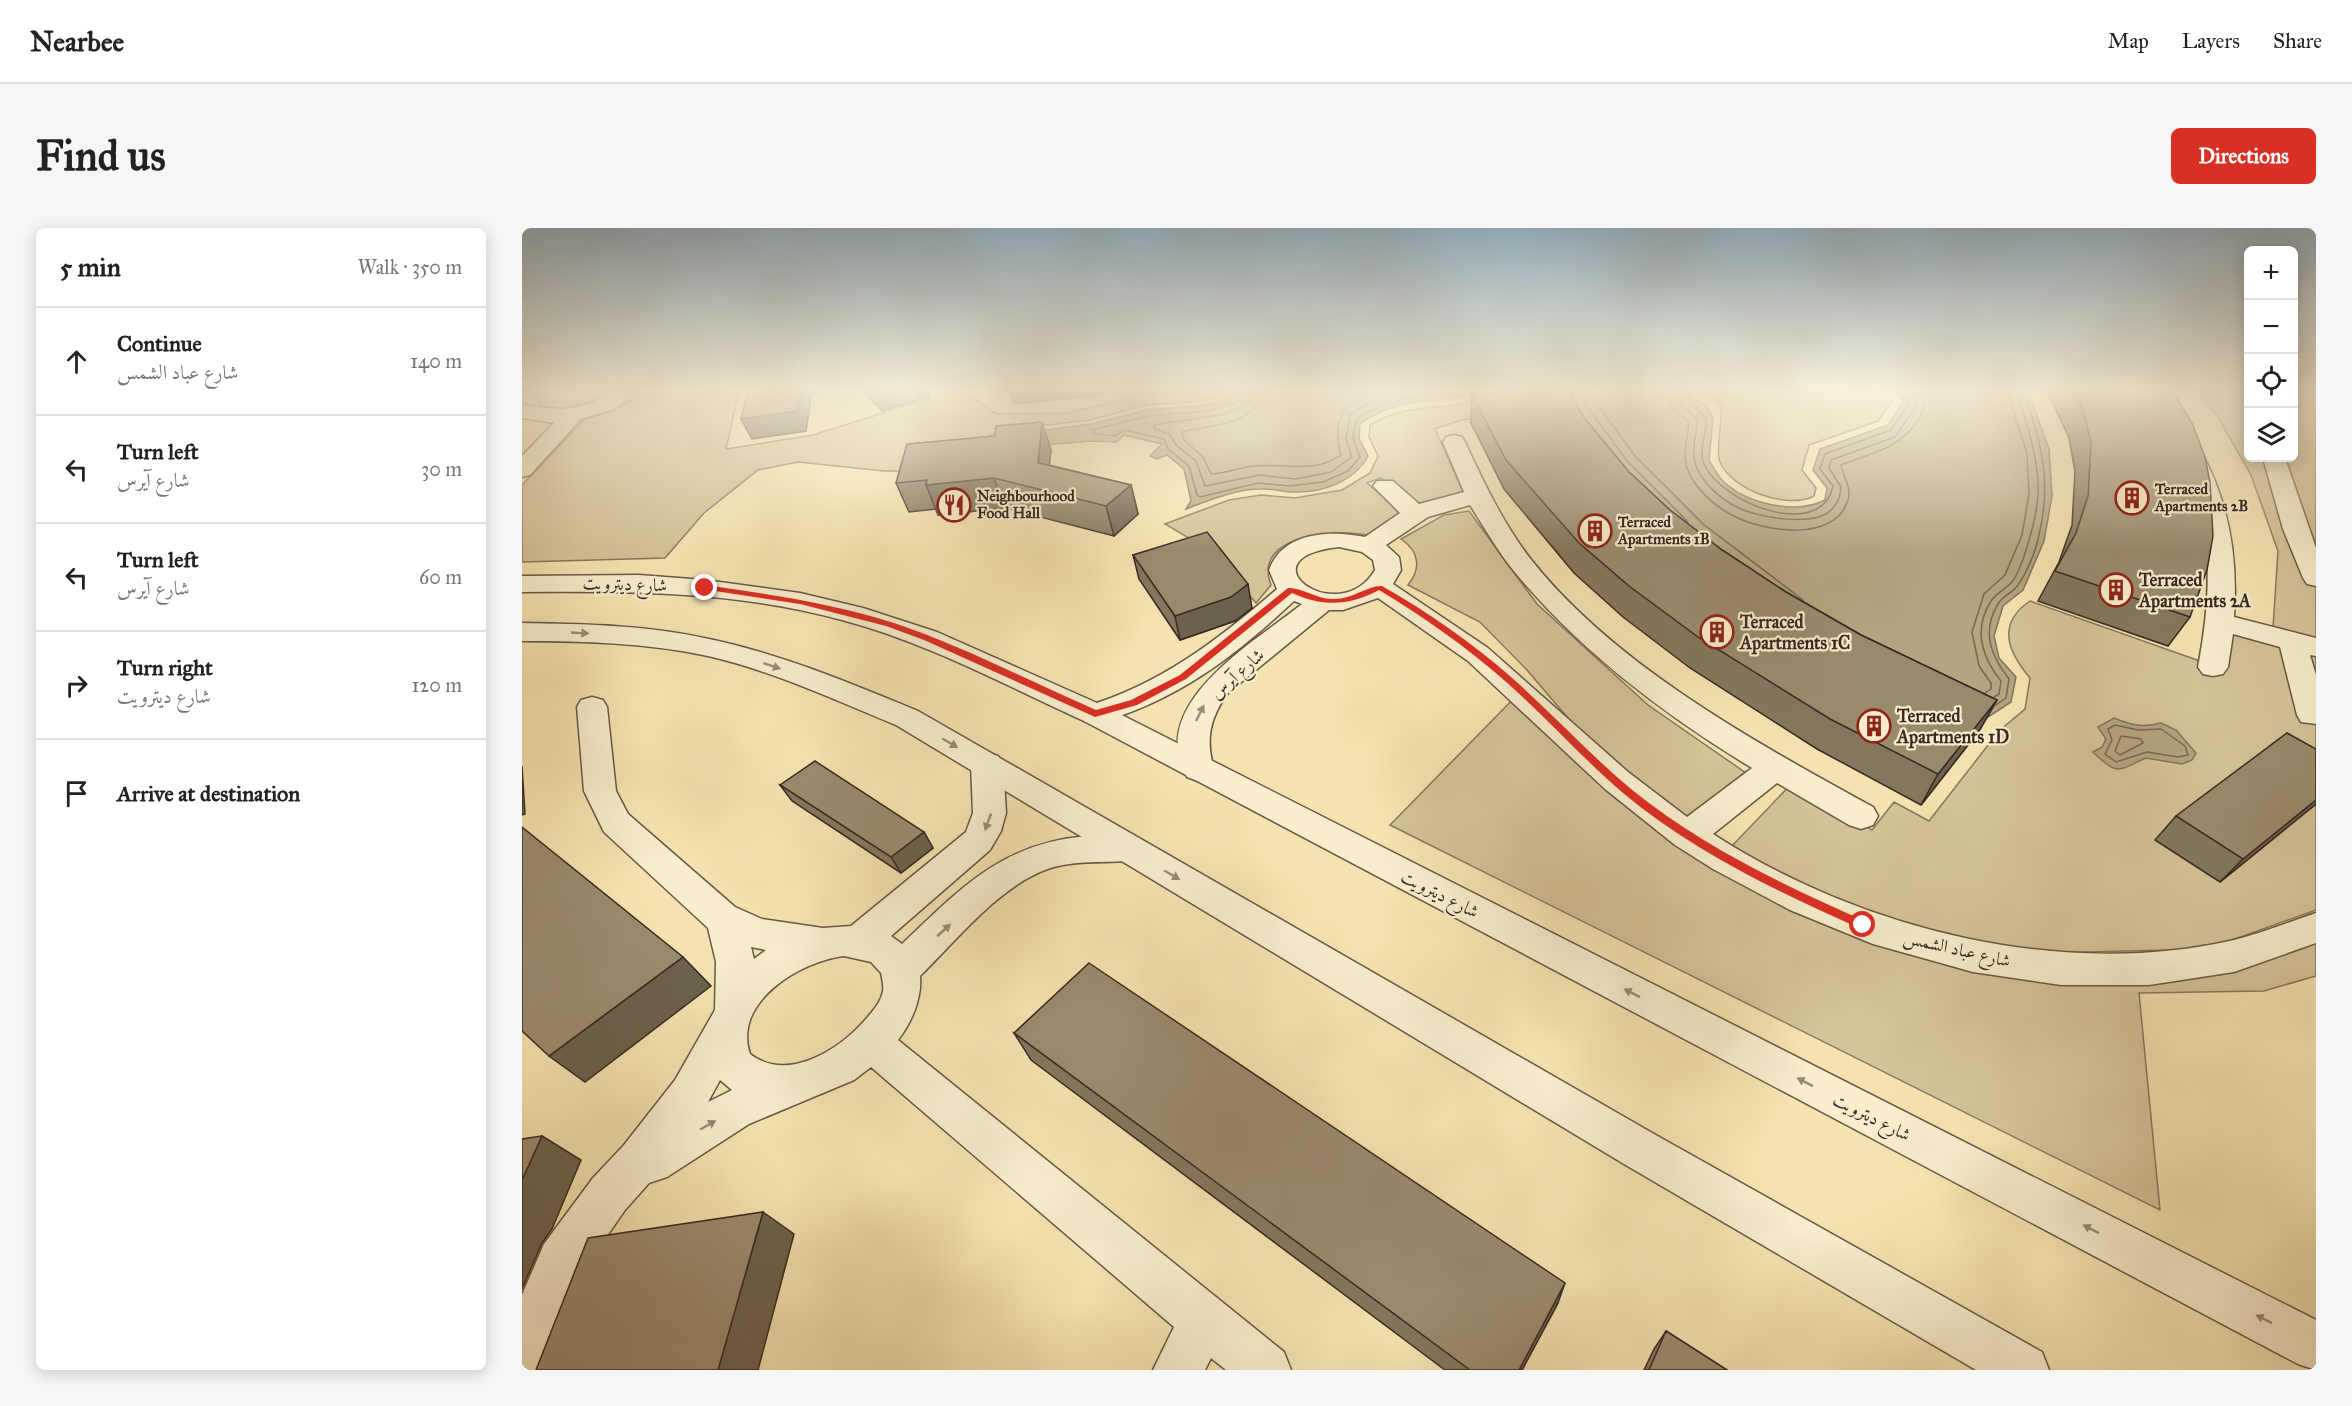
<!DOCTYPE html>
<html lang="en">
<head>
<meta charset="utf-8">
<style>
  :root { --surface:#fff; --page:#f6f6f6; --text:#222; --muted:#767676; --line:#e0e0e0; --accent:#d93025 }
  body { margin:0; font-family:"IM FELL Great Primer",Amiri,serif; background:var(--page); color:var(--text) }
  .controls { position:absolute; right:18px; top:18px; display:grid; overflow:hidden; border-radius:9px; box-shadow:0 3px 15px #0003 }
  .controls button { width:54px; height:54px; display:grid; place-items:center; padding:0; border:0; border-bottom:2px solid var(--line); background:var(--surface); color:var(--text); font:30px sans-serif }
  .stop { position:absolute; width:18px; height:18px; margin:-14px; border:4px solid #d93025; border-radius:50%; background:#fff }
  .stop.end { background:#d93025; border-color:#fff; box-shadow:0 2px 6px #0008 }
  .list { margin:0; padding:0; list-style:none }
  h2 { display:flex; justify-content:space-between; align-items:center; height:78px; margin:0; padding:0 24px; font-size:26px }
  h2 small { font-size:20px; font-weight:400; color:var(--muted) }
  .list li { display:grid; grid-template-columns:39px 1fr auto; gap:18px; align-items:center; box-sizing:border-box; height:108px; padding:0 24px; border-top:2px solid var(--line) }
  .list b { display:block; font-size:22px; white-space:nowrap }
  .list p { margin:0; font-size:20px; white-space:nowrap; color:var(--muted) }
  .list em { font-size:20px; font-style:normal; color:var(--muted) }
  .icon { flex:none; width:33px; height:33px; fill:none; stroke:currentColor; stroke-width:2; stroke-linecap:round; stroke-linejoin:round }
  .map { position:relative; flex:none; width:1794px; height:1142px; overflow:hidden; border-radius:9px }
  header { display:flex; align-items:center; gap:36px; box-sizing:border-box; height:84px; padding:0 30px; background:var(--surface); border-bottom:2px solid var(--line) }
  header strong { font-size:28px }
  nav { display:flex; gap:33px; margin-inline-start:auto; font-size:21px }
  .intro { display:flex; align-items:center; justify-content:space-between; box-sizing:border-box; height:144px; padding:0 36px }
  h1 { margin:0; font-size:42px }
  .button { padding:15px 27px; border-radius:9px; background:var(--accent); color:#fff; font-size:21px; font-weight:700 }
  main { display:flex; gap:36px; padding:0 36px }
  aside { flex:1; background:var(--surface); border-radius:9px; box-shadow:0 3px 15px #0003 }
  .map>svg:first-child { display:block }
</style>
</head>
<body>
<header>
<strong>Nearbee</strong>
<nav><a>Map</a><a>Layers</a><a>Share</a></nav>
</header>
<div class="intro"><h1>Find us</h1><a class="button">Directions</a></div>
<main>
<aside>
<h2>5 min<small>Walk · 350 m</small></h2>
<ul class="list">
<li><svg class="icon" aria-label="ahead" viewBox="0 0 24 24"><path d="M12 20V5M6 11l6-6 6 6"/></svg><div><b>Continue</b><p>شارع عباد الشمس</p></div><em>140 m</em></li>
<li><svg class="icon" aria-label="left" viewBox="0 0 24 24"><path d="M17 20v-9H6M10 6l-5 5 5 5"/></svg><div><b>Turn left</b><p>شارع آيرس</p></div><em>30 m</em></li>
<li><svg class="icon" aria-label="left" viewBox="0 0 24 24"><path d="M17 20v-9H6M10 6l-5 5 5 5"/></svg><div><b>Turn left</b><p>شارع آيرس</p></div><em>60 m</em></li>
<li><svg class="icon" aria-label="right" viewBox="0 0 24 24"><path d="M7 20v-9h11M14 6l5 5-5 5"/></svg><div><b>Turn right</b><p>شارع ديترويت</p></div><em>120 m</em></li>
<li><svg class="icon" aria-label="arrive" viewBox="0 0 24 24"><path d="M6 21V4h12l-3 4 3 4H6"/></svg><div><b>Arrive at destination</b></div></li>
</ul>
</aside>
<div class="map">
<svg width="1794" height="1142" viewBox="0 0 1794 1142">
  <rect width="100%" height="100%" fill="#f4e3b0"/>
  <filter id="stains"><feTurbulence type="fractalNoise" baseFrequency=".00333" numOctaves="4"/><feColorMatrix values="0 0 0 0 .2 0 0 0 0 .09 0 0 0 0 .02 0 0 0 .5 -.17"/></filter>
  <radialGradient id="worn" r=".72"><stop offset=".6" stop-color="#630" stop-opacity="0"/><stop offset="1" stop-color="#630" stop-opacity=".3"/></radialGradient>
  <!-- green -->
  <path fill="#d4c398" stroke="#86765e" stroke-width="1.5" d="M 21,163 L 100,163 C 75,176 44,188 18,177 L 15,171 Z
    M 217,163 L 204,221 L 291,207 L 431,163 L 440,163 L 475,186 L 545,185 L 637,163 L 710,163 L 681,173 L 624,177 L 568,192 L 526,197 L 491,197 L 391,243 L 362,243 L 276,234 L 236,242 L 182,285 L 143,330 L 0,334 L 0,257 L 64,190 L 87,184 L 124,165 Z
    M 970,163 L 1036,163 L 1042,183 L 939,192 L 913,201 L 942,266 L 902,278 L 858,250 L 845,255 L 883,288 L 850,308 C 819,300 729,305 749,357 L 734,375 L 689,323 L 643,296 L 707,272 L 739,267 L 773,270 L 820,262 L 848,245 L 856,228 L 847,209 L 848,197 C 883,177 901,182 939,176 C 950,174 960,168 970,163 Z
    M 1179,163 L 1365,163 L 1371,172 L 1356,193 L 1287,217 L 1280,242 L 1294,260 L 1292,268 C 1265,282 1210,262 1198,234 C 1193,221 1201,193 1199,177 Z
    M 1676,163 L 1726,163 L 1726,230 L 1746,230 L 1794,358 L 1794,412 L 1751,400 L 1756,323 L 1729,247 L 1694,186 Z
    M 1772,163 L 1794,163 L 1794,317 L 1760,230 L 1772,230 Z
    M 947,283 L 1015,376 L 1126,477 L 1237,554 L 1184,608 L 1085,536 L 1005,442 L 958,394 L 886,357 C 899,341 898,324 879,311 L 922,287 Z
    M 1508,373 L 1695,439 L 1711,397 L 1794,422 L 1794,682 L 1685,721 L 1525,725 L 1386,701 L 1252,650 L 1207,621 L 1274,551 L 1350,602 L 1372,574 L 1407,593 L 1477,503 L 1503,481 L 1508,450 C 1486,424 1474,396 1508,373 Z
    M 1001,461 L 1243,664 L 1533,744 L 1794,706 L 1794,748 L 1742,763 L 1617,765 L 1638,982 L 868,597 Z"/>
  <!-- water -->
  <path fill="#b4a480" stroke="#82735b" stroke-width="1.5" d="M 720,163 L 956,163 C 931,174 908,171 882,176 C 865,180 852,187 838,195 L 837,210 L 846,228 C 832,254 800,265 771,264 C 761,264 750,260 739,261 C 713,261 688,272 664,281 L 669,273 L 662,241 L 645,227 L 635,231 L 628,228 L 640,216 L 602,207 L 595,214 L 568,213 L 466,222 L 493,202 L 525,202 L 569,196 L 625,182 L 684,177 Z
    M 1047,163 L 1164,163 L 1186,180 L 1191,191 L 1187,232 C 1191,239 1196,249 1203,255 C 1227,276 1274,287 1303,272 L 1305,260 L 1291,242 L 1298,221 L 1366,197 L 1382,173 L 1374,163 L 1506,163 L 1527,221 L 1530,268 L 1522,313 L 1501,362 L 1481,378 L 1472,408 L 1477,430 L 1494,449 L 1489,474 L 1460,493 L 1166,314 L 1049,179 L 1050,166 Z
    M 1592,490 C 1609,497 1621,500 1639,495 L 1654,502 L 1674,525 L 1670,532 L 1660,536 L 1624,530 C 1597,541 1597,550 1571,524 L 1580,519 L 1584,511 L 1576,499 Z"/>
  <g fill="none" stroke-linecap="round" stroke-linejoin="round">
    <!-- shore -->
    <path stroke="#766652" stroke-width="1.5" d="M 724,163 L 719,172 L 685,183 L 626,188 L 573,201 L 571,205 L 592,208 L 603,202 L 642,211 L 646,221 L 667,238 L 675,267 L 678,269 L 736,255 L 768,258 L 801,254 L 826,243 L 838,229 L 831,210 L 835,190 C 872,168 900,168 941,163
      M 731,163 L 727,174 L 704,186 L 632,197 L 633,201 L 647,206 L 654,217 L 674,233 L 683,258 L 738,247 L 773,251 L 809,244 L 830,229 L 824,211 L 828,187 L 857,169 L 878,163
      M 740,163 C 732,199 690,196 660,204 L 662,212 L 681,229 L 689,246 C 703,245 717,240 731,238 C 762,235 792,246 819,227 C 810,191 818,181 849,163
      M 1063,163 L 1063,176 L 1106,234 L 1166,294
      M 1072,163 L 1073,173 L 1113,228 L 1181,296 L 1281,372
      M 1145,163 L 1148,178 L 1167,194 C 1166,208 1160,226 1165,240 C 1172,260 1193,279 1212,288 C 1242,304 1313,315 1326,272 C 1330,259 1321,250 1319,237 C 1349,225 1375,222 1395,194 C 1402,184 1405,175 1402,163
      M 1154,163 L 1157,174 L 1176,192 C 1174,206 1169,224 1174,238 C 1181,255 1198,271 1215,279 C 1236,290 1295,300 1311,280 C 1317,274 1318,267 1319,259 L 1307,240 L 1309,232 L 1373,209 L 1394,178 L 1391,163
      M 1161,163 L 1184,191 C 1185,206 1176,222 1182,236 C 1199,275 1299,314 1311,258 L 1298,241 L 1303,226 L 1369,202 L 1387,176 L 1382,163
      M 1463,465 L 1469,461 L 1469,455 L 1457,438 L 1450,404 L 1462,366 L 1483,347 L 1500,307 L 1507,266 L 1505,225 L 1485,163
      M 1472,469 L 1477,466 L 1479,453 C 1460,429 1451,401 1469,373 C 1474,365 1484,361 1490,354 C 1502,338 1515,287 1516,266 C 1517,230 1505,197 1494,163
      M 1474,477 L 1484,470 L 1487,451 C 1469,428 1459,404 1476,376 C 1480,368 1491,365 1496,357 C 1504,346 1513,325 1516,311 C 1531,254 1519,216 1502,163
      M 1593,497 L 1616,502 L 1639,501 L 1663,518 L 1666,527 L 1656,529 L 1625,524 L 1594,534 L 1583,526 L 1590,512 L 1586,501 Z
      M 1599,508 L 1619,511 L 1621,515 L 1598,527 L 1593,523 Z"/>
    <!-- minor casing -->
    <g stroke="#675846" stroke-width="3">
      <path id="minor" d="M 93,163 L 117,163 L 92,181 L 59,191 L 8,247 L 0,249 L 0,228 L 32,195 L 0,190 L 0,176 C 34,184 62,183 93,163 Z
        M 1618,163 L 1639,163 C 1695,234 1718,299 1712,389 L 1794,410 L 1794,428 L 1788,427 L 1794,447 L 1794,496 L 1779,494 L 1775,487 L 1758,419 L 1711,406 L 1706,439 L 1701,446 L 1691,448 L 1681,446 L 1676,439 C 1690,366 1692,297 1661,228 C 1650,204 1633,185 1618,163 Z
        M 932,207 L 940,209 L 943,214 C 962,255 980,293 1007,329 C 1091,437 1233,514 1351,579 L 1356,588 L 1351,597 L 1339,601 L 1327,597 L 1255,555 L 1191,606 C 1337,701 1540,752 1712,712 C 1740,705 1767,694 1794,685 L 1794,715 L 1712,744 L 1627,757 L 1539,757 L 1451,744 L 1351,716 L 1268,682 L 1191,641 L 1153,617 L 1083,561 L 946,433 L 856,370 L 821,382 L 807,382 L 706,465 C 688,489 683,512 692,541 L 687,549 L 676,553 L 665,549 C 623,476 733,414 780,376 L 772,373 C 711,430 655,473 573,496 L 562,493 L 558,486 L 562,479 C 638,457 696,412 755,361 L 747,342 C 761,303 809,302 843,309 L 878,285 L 851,258 L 855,253 L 871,253 L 897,276 L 942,264 L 921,214 L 924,209 ZM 948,277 C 962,299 975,322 991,342 C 1058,423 1141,486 1230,540 L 1165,589 L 1106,544 L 966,420 L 871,356 L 879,342 L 877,329 L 864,317 L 906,289 ZM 817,319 L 840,324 L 851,332 L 853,342 C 817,403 717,330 817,319 Z
        M 1741,230 L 1763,230 L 1794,320 L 1794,358 L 1785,356 L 1781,350 L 1761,301 Z
        M 70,469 L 81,472 L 85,479 L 94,563 L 106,586 L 213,679 L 240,691 L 301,700 L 329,698 L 444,604 L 451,585 L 449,536 L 454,528 L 465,525 L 476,528 L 481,536 L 484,585 L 479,603 L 468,622 L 369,708 L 380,716 C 439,660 481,614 567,608 C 584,607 601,605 617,611 L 622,620 L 617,629 L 605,633 C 579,635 548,632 523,642 C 477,659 433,714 398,748 C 400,770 390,794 376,812 L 762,1124 L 769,1142 L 704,1142 L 689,1130 L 683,1142 L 631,1142 L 652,1099 L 349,839 L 332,852 L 227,896 L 145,949 L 127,955 L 103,982 L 56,1050 L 18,1142 L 0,1142 L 0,1067 L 22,1016 L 71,950 L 102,917 L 153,852 L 193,782 L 194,734 L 186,700 L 82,604 L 62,563 L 55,479 L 59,472 ZM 229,719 L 244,722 L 232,731 ZM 322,728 L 349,734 L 359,745 C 360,750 362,758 361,763 C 359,774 351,783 344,791 C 317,822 266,855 228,826 C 210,773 280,733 322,728 ZM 198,852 L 210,862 L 186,874 Z"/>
    </g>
    <!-- tertiary casing -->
    <g stroke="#675846" stroke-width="3">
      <path id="tertiary" d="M 117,347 L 183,352 L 278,365 L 341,380 L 415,404 L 584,479 L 1794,1092 L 1794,1142 L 1776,1136 L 562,493 C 483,457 404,414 320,392 C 215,363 107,363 0,364 L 0,348 Z
        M 0,395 C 63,396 126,397 187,411 C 259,426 328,455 396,483 L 1132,906 L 1520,1124 L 1527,1142 L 1454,1142 L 1102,936 L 374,497 C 313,472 251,443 186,428 C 125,415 62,413 0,413 Z"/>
    </g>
    <!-- minor -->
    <use href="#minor" fill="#f8edcc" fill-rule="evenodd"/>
    <!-- tertiary -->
    <use href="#tertiary" fill="#f8edcc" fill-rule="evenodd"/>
  </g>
  <!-- wall -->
  <path fill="#84775d" stroke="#382923" stroke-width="1.5" d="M 340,163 L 406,163 L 408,168 L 360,183 Z
    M 1525,163 L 1651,163 L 1668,389 L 1646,418 L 1516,373 L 1537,334 L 1550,297 L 1553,243 L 1547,210 Z
    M 950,167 L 1063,191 L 1107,244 L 1148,282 L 1200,322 L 1264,364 L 1339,407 L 1475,472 L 1457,503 L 1399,577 L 1295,521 L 1168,440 L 1101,389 L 1052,345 L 982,261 L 949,195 Z
    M 529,222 L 527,237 L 609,257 L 616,286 L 592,308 L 483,280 L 416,287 L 414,281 L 387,284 L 374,255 Z
    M 611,327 L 730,380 L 713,393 L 658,412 L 617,351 Z
    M 258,557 L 402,604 L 411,620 L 379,645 L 270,573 Z
    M 1794,576 L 1698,654 L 1633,612 L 1654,588 Z
    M 492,805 L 1036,1075 L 1000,1142 L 923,1142 L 509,832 Z
    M 1144,1103 L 1205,1142 L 1122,1142 L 1132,1121 Z"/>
  <!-- shaded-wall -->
  <path fill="#6c614c" stroke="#382923" stroke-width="1.5" d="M 276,163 L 290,164 L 284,203 L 230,211 L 219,191 Z
    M 352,163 L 406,163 L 408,168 L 360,183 Z
    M 488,163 L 581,163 L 581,167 L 492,176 Z
    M 520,194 L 529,222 L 525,264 L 516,235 Z
    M 472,250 L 483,280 L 416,287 L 404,257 Z
    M 609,257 L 616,286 L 592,308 L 584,278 Z
    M 726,356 L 730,380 L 713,393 L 658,412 L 653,388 Z
    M 1475,472 L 1457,503 L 1399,577 L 1416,546 Z
    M 0,538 L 3,586 L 0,587 Z
    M 1794,572 L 1794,576 L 1698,654 L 1721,631 Z
    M 402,604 L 411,620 L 379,645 L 369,629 Z
    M 161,729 L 189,758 L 63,854 L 27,828 Z
    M 20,908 L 59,932 L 30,1001 L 20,1015 L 0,1061 L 0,952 Z
    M 241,984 L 272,1006 L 236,1142 L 196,1142 Z
    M 1043,1055 L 1036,1075 L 1000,1142 L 997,1142 Z"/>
  <!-- building -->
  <path fill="#9a8a6c" stroke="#382923" stroke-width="1.5" d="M 226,163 L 278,163 L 275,183 L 219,191 Z
    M 994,163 L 1046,163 L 1063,191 L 1107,244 L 1148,282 L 1200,322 L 1264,364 L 1339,407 L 1475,472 L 1416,546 L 1308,491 L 1176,409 L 1107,358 L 1057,315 L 984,232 L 950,167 Z
    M 1552,163 L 1651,163 L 1670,195 L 1683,229 L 1688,254 L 1691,308 L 1685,342 L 1668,389 L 1533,343 L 1554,305 L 1566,268 L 1569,215 L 1561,182 Z
    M 520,194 L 516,235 L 609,257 L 584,278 L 472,250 L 404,257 L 405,252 L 374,255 L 385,216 L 473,208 L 474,198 Z
    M 685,304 L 726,356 L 709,369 L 653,388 L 611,327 Z
    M 1765,505 L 1794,521 L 1794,572 L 1721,631 L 1654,588 Z
    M 293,533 L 402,604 L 369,629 L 258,557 Z
    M 0,599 L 161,729 L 27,828 L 0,803 Z
    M 567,735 L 1043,1055 L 997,1142 L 948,1142 L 492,805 Z
    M 20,908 L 0,952 L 0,911 Z
    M 241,984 L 196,1142 L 14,1142 L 66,1010 Z
    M 1144,1103 L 1205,1142 L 1127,1142 Z"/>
  <!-- one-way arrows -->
  <defs><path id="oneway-solid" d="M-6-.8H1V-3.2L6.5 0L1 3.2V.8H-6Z" transform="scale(1.5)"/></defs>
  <g fill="#988b78">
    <use href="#oneway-solid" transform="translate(58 405) rotate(3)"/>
    <use href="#oneway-solid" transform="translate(250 438) rotate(18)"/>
    <use href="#oneway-solid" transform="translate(678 485) rotate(-64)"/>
    <use href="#oneway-solid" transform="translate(428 515) rotate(30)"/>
    <use href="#oneway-solid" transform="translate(466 594) rotate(110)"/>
    <use href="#oneway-solid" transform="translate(650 647) rotate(30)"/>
    <use href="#oneway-solid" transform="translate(422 702) rotate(-42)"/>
    <use href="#oneway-solid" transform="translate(1110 765) rotate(-153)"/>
    <use href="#oneway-solid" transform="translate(1283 854) rotate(-153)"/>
    <use href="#oneway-solid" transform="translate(186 897) rotate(-30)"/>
    <use href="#oneway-solid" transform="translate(1569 1001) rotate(-153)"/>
    <use href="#oneway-solid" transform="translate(1742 1091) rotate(-153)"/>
  </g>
  <!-- sky -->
  <linearGradient id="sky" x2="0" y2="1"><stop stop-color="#93aebe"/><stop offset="0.5" stop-color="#faf2db"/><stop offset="1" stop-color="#faf2db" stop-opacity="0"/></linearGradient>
  <rect width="1794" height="323" fill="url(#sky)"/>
  <!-- route -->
  <path fill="#d93025" d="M 183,357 C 246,366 310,375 372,395 C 441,418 507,453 574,482 L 609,472 L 658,447 L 766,360 C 779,359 796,372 813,371 C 830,371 847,357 860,358 C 906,384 949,414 989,449 C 1030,485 1067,526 1109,561 C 1181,619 1261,657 1345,694 L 1347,697 L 1341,702 L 1337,700 C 1254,663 1172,624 1101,565 C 1060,530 1023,488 982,452 C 943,418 902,389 857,362 C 828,378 800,379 770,365 L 664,451 L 615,477 L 573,489 L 402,412 L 364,398 L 278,376 L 180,361 Z"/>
  <!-- icons -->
  <defs>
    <g id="building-ring" transform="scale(1.725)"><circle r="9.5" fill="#f8edcc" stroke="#8f2418" stroke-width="1.5"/><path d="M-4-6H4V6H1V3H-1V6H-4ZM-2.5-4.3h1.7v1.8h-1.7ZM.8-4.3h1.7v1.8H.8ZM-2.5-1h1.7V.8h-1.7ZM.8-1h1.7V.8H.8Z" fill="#8f2418"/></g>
    <g id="restaurant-ring" transform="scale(1.725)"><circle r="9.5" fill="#f8edcc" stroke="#8f2418" stroke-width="1.5"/><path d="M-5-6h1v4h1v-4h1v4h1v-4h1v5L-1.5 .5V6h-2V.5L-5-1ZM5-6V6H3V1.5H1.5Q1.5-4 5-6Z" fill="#8f2418"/></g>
  </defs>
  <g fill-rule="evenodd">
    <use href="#building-ring" x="1610" y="270"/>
    <use href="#restaurant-ring" x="432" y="277"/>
    <use href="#building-ring" x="1073" y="303"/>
    <use href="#building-ring" x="1594" y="362"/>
    <use href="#building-ring" x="1195" y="404"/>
    <use href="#building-ring" x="1352" y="498"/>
  </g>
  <g text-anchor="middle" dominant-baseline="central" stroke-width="4.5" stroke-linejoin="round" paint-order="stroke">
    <!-- far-poi labels -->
    <g font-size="15" font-weight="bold" fill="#382923" stroke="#f8edcc" text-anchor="start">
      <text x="1633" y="261">Terraced<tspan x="1633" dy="17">Apartments 2B</tspan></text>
      <text x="455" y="268">Neighbourhood<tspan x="455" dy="17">Food Hall</tspan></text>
      <text x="1096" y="294">Terraced<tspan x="1096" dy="17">Apartments 1B</tspan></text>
    </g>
    <!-- poi labels -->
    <g font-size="18" font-weight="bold" fill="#382923" stroke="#f8edcc" text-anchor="start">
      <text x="1617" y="352">Terraced<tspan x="1617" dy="21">Apartments 2A</tspan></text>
      <text x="1218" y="394">Terraced<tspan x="1218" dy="21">Apartments 1C</tspan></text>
      <text x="1375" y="488">Terraced<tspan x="1375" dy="21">Apartments 1D</tspan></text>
    </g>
    <!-- street labels -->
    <g font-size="18" fill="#382923" stroke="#f8edcc">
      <text transform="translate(103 356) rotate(2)">شارع ديترويت</text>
      <text transform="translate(715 446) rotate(-42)">شارع آيرس</text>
      <text transform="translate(918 666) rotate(27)">شارع ديترويت</text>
      <text transform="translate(1435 721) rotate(13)">شارع عباد الشمس</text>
      <text transform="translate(1350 889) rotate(27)">شارع ديترويت</text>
    </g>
  </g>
  <rect width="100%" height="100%" filter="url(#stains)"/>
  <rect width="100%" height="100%" fill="url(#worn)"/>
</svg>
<div class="controls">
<button>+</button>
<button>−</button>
<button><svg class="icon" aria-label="locate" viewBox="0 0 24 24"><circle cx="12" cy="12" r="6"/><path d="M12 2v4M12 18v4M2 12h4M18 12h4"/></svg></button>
<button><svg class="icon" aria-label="layers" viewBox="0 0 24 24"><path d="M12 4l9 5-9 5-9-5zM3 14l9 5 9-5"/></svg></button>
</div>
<div class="stop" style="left:1341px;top:697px"></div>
<div class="stop end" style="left:183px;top:360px"></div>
</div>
</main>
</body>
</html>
